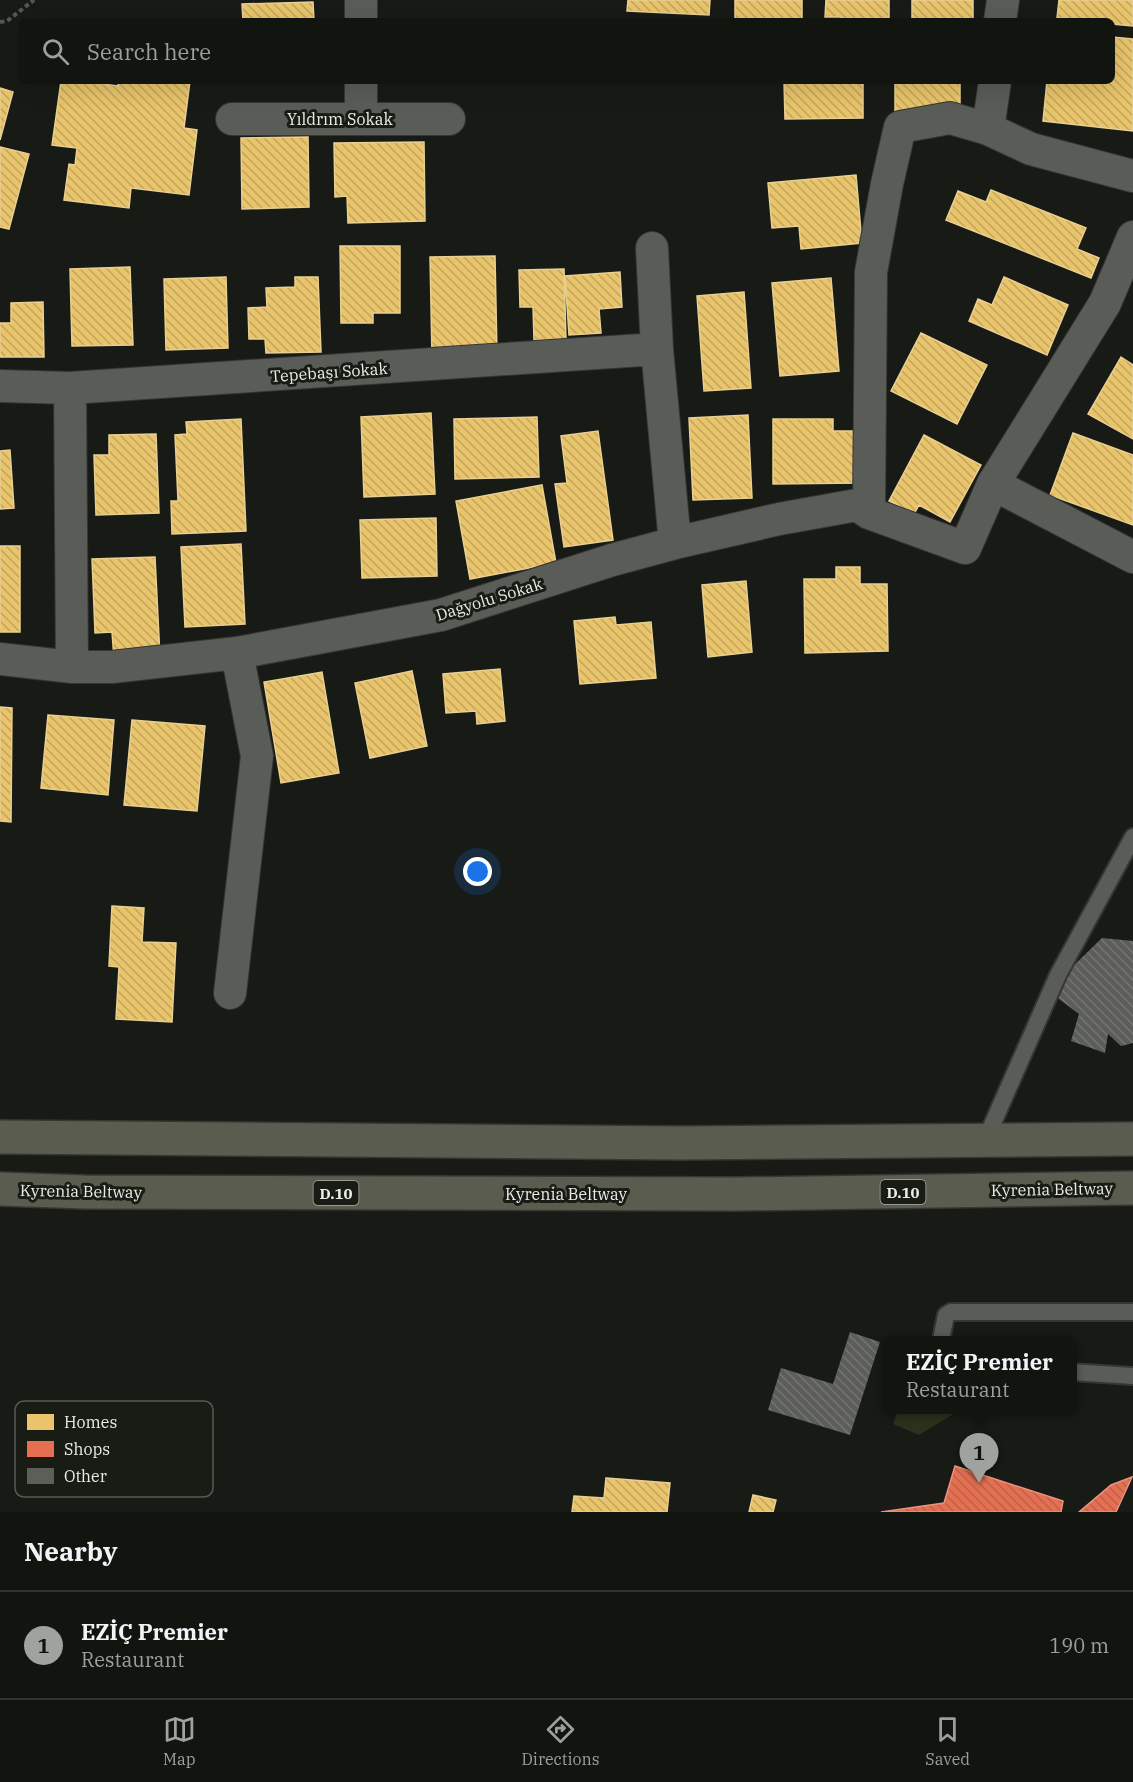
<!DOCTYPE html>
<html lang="en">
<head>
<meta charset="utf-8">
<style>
  :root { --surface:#121410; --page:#1b1d19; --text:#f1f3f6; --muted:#9c9e9f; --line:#313330; --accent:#a0a29e }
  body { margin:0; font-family:"IBM Plex Serif",serif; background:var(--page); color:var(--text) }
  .you { position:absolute; left:478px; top:872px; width:21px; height:21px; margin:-15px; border:4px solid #fff; border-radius:50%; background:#1a73e8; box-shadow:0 0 0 9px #1a73e833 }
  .badge { display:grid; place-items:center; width:39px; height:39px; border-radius:50%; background:var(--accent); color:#111; font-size:20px; font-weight:700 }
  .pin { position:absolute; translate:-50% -50px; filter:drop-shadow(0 2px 3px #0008) }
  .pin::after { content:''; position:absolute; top:32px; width:21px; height:18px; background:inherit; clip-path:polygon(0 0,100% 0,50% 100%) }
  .popup { position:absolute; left:882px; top:1336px; width:195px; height:78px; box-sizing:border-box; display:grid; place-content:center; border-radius:9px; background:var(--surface); filter:drop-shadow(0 2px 4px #0005); font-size:20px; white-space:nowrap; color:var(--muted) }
  .popup b { font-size:22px; color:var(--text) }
  .popup::after { content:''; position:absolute; left:50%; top:100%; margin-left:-12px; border:12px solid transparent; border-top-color:var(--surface) }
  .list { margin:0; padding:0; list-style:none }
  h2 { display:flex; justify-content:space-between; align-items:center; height:78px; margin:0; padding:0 24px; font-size:26px }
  h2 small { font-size:20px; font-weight:400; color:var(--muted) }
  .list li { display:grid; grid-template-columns:39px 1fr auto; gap:18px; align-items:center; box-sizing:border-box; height:108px; padding:0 24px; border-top:2px solid var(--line) }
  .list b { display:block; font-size:22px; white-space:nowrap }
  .list p { margin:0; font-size:20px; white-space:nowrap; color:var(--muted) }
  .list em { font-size:20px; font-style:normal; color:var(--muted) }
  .icon { flex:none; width:33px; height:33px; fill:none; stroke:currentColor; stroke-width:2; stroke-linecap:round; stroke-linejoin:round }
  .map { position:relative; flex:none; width:1133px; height:1512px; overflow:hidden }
  .search { position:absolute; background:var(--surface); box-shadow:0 6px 24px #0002; left:18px; right:18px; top:18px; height:66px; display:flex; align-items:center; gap:15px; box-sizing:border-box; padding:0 21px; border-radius:9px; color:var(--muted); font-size:22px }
  .sheet { height:186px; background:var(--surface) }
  nav { display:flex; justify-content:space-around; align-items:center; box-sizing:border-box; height:84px; border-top:2px solid var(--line); background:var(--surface); font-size:16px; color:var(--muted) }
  nav a { display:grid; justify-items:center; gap:3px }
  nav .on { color:var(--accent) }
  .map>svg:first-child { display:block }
</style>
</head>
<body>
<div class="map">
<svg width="1133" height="1512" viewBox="0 0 1133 1512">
  <defs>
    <pattern id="homes-back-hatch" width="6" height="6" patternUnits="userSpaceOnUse" patternTransform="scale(1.5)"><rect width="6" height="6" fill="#e9c46a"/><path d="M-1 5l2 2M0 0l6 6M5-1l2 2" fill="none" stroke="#c0a561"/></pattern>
    <pattern id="shops-back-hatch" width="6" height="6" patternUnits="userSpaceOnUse" patternTransform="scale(1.5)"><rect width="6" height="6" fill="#e76f51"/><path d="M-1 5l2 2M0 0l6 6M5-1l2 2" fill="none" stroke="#b7634d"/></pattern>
    <pattern id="building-back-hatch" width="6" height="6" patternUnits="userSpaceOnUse" patternTransform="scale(1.5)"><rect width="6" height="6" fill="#5c5e5a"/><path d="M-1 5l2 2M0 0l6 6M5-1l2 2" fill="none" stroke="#747572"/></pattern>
  </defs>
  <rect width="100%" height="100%" fill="#181a16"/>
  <!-- green -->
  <path fill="#2b311c" d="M 898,1410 L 960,1410 L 919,1435 L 893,1424 Z"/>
  <!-- homes -->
  <path fill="url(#homes-back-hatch)" stroke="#e9d090" stroke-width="1.5" d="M 628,0 L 710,0 L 709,15 L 627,11 Z
    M 735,0 L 802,0 L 802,21 L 735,21 Z
    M 826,0 L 889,0 L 889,21 L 841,21 L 841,17 L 825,17 Z
    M 912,0 L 973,0 L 973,21 L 912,21 Z
    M 1059,0 L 1133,0 L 1133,26 L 1112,24 L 1112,21 L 1057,18 Z
    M 313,2 L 314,21 L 243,21 L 242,4 Z
    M 1112,37 L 1133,39 L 1133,131 L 1043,121 L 1047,81 L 1112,81 Z
    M 61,81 L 103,81 L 103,84 L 118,86 L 118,81 L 190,81 L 184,128 L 197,130 L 189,195 L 131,188 L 129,208 L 64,200 L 69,164 L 75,165 L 77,148 L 52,145 Z
    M 784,81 L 863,81 L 863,118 L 785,119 Z
    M 895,81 L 960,81 L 960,116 L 895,117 Z
    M 0,88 L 13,92 L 0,140 Z
    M 308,137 L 309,207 L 242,209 L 241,138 Z
    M 424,142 L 425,221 L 348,223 L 347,196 L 335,197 L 334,143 Z
    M 0,147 L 29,154 L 9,229 L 0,227 Z
    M 856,175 L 862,243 L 801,249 L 799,226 L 772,228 L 768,183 Z
    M 991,190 L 1086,228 L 1077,249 L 1099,258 L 1091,278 L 946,220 L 958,191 L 986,202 Z
    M 340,246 L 400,246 L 400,313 L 373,313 L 373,323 L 341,323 Z
    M 495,256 L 497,354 L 432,356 L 430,257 Z
    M 130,267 L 133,345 L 72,346 L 70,269 Z
    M 564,269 L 566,340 L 534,340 L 533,307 L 520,307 L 519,270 Z
    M 620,272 L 622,307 L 599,309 L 601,333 L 569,335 L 565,276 Z
    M 226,277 L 228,348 L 166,350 L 164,279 Z
    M 295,277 L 318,277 L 321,352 L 266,353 L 265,339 L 249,339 L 248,308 L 267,307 L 266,288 L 295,287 Z
    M 1004,277 L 1068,305 L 1047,355 L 969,321 L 978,299 L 992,305 Z
    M 831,278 L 839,371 L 780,376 L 772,283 Z
    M 744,292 L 751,388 L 704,391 L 697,296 Z
    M 43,302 L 44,357 L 0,357 L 0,323 L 11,323 L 11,303 Z
    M 921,333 L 987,365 L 957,424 L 891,391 Z
    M 1121,357 L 1133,365 L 1133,439 L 1088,414 Z
    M 431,413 L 435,494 L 364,497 L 361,417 Z
    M 748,415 L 752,498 L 693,500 L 689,418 Z
    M 537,417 L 539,477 L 455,479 L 454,419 Z
    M 241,419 L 246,531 L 172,534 L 171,501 L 178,501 L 175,435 L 187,434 L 186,422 Z
    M 773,419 L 833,419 L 833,431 L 860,431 L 861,483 L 773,484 Z
    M 598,431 L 613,540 L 564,547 L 555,484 L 567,483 L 561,436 Z
    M 1073,433 L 1133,455 L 1133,525 L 1050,495 Z
    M 156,434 L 159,513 L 96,515 L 94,455 L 109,455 L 109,435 Z
    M 924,435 L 981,465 L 950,522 L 919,505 L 914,514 L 889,501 Z
    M 10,450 L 14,508 L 0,509 L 0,451 Z
    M 542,485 L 556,563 L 470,579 L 456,501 Z
    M 436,518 L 437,576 L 362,578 L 360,520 Z
    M 241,544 L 245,624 L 185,627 L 181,547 Z
    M 0,546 L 20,546 L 20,632 L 0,632 Z
    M 155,557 L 160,657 L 114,659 L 112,632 L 95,633 L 92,559 Z
    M 836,567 L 860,567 L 860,584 L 887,584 L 888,651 L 805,653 L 804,579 L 836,579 Z
    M 746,581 L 752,652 L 708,657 L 702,585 Z
    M 615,617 L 616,625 L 651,622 L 656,678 L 580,684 L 574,621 Z
    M 500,669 L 505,721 L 477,724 L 476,711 L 446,713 L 443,674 Z
    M 412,671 L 427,746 L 370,758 L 355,683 Z
    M 322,672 L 339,773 L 281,783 L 264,682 Z
    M 0,707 L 12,708 L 11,822 L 0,821 Z
    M 48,715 L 114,720 L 108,795 L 41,788 Z
    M 132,720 L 205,726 L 197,811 L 124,805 Z
    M 112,906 L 144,908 L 142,942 L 176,943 L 172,1022 L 116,1019 L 119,967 L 109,966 Z
    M 606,1478 L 670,1483 L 667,1512 L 572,1512 L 574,1496 L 604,1498 Z
    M 753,1495 L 776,1500 L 773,1512 L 749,1512 Z"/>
  <!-- shops -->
  <path fill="url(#shops-back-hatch)" stroke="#e8947e" stroke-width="1.5" d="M 955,1466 L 1063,1501 L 1061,1512 L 881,1512 L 944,1503 Z
    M 1132,1477 L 1116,1512 L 1079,1512 L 1111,1485 Z"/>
  <!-- building -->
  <path fill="url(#building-back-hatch)" d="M 1102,938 L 1133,941 L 1133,1043 L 1121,1046 L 1108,1034 L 1105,1053 L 1071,1041 L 1079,1014 L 1055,996 L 1071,968 Z
    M 850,1332 L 880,1342 L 850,1435 L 768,1410 L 781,1368 L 833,1384 Z"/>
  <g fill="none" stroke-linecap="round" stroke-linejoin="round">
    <!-- lane casing -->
    <g stroke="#363633" stroke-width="20">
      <path id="lane" d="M 985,1141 L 1058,975 L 1133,837
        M 941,1340 L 946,1315 L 951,1312 L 1133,1312
        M 1072,1372 L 1133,1376"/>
    </g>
    <!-- street casing -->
    <g stroke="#363633" stroke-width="34">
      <path id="street" d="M 361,0 L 361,21
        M 1000,21 L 1003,0
        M 361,81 L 361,119
        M 995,81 L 988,129 L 1031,149 L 1133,176
        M 232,119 L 449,119
        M 652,248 L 657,349 L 675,543
        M 0,386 L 70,388 L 657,349
        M 70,388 L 72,667
        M 993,484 L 1133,557
        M 869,513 L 871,272 L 887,184 L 900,127 L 950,118 L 988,129
        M 0,659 L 72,667 L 112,667 L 237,653 L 441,615 L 612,560 L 675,543 L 779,519 L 857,505 L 869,513 L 965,548 L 993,484 L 1105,303 L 1133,237
        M 230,993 L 257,756 L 237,653"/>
    </g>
    <!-- highway casing -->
    <g stroke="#363633" stroke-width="36">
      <path id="highway" d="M 0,1137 L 681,1143 L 1133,1139
        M 0,1189 L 85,1192 L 738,1194 L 1133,1188"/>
    </g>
    <!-- path -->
    <path stroke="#565754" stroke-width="4" stroke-dasharray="4.5 3" stroke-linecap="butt" d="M 0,22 L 7,21 L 34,0"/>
    <!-- lane -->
    <use href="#lane" stroke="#5a5c58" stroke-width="16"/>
    <!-- street -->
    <use href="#street" stroke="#5a5c58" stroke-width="32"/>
    <!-- highway -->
    <use href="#highway" stroke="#595c4e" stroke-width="33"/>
  </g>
  <g text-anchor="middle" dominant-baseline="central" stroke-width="6" stroke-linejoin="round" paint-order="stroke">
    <!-- shield labels -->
    <g fill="#191c14" stroke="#abaea8" stroke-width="1.5">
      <rect x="880.5" y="1180" width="45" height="24" rx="4.5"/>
      <rect x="313.5" y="1181" width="45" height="24" rx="4.5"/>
    </g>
    <g font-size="15" font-weight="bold" fill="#eaece7">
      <text x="903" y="1192">D.10</text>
      <text x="336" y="1193">D.10</text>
    </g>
    <!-- street labels -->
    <g font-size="16" fill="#eaece7" stroke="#191c14">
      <text x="340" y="119">Yıldrım Sokak</text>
      <text transform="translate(329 372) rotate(-4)">Tepebaşı Sokak</text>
      <text transform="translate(489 599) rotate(-17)">Dağyolu Sokak</text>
      <text transform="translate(1052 1189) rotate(-1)">Kyrenia Beltway</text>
      <text transform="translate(81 1191) rotate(1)">Kyrenia Beltway</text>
      <text x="566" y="1194">Kyrenia Beltway</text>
    </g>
  </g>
  <!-- legend -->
  <rect x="15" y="1401" width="198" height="96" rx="9" fill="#191c14" stroke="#585a53" stroke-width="1.5"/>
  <rect x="27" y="1414" width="27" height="16" fill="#e9c46a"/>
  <rect x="27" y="1441" width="27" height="16" fill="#e76f51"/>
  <rect x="27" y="1468" width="27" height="16" fill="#5c5e5a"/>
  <g font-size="16" fill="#eaece7">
    <text x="64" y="1428">Homes</text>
    <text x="64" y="1455">Shops</text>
    <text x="64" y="1482">Other</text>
  </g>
</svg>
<div class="you"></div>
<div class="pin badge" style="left:979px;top:1483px">1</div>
<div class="popup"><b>EZİÇ Premier</b>Restaurant</div>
<div class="search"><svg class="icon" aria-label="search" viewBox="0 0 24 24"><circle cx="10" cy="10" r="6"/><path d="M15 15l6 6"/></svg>Search here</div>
</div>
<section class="sheet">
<h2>Nearby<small></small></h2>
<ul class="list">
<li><span class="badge">1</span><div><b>EZİÇ Premier</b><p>Restaurant</p></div><em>190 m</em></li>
</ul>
</section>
<nav>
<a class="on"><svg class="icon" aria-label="map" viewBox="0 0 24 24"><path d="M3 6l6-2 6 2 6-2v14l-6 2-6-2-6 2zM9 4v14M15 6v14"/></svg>Map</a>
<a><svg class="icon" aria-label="directions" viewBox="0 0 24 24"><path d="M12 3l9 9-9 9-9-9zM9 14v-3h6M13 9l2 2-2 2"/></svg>Directions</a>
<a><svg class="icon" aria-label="saved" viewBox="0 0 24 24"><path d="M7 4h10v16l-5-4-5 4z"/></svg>Saved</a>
</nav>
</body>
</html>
